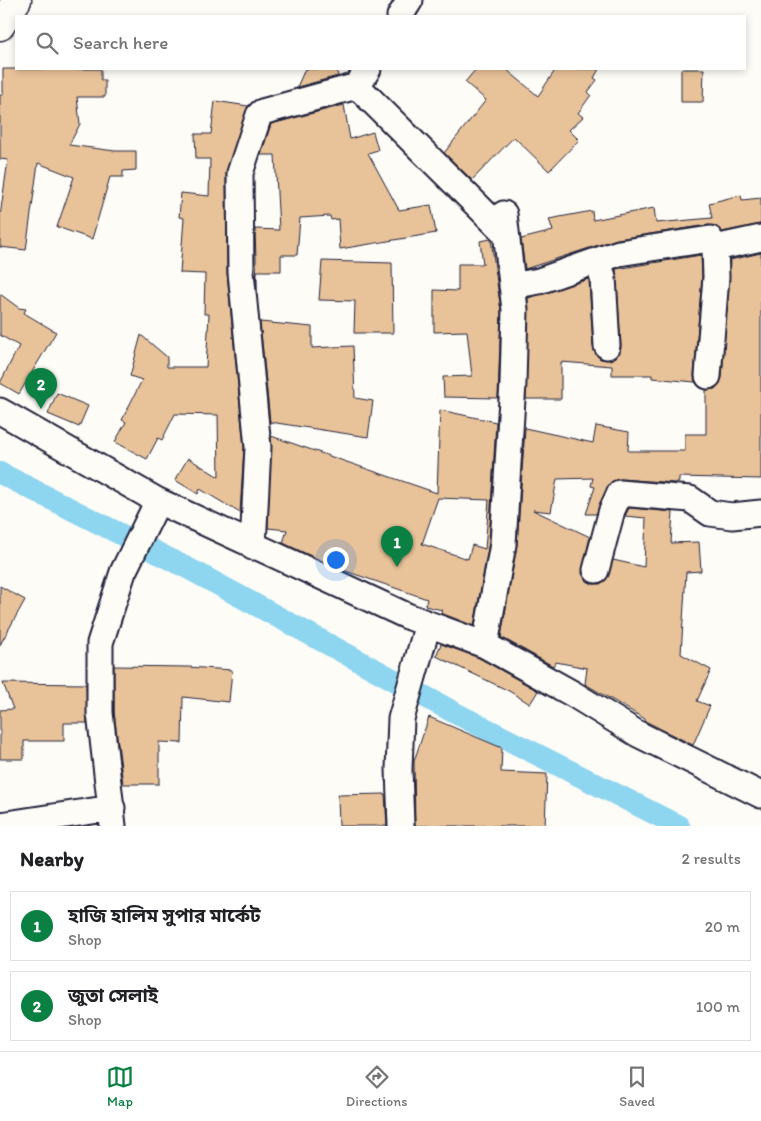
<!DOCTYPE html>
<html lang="en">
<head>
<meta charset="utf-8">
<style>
  :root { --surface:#fff; --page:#f2f2f2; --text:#202124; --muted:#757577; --line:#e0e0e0; --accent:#0b8043 }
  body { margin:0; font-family:Itim,"Noto Sans Bengali",sans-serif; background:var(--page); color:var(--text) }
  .you { position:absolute; left:335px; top:559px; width:18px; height:18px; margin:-12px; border:4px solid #fff; border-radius:50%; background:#1a73e8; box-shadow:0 0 0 8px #1a73e833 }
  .badge { display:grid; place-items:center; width:32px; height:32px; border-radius:50%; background:var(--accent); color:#fff; font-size:16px; font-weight:700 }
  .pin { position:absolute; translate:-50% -41px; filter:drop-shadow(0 1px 2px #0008) }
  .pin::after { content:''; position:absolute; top:26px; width:18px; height:15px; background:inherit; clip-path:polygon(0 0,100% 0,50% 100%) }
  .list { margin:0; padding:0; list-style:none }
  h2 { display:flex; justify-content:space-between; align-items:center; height:65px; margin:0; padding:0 20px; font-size:21px }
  h2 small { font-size:16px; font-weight:400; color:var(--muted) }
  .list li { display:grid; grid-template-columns:32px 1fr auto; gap:15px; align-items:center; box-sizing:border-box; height:70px; margin:0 10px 10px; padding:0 10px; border:1px solid var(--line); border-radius:0px }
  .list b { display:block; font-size:19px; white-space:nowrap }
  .list p { margin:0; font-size:16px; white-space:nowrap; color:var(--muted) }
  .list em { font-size:16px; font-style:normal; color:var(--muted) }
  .icon { flex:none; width:28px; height:28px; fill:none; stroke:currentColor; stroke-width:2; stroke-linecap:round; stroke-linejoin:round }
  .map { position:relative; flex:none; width:761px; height:826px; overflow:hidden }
  .search { position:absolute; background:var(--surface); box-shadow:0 2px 8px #0003; left:15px; right:15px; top:15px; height:55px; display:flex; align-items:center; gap:12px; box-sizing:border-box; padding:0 18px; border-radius:0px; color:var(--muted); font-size:19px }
  .sheet { height:225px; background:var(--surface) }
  nav { display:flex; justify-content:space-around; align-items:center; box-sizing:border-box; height:70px; border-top:1px solid var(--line); background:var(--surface); font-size:14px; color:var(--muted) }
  nav a { display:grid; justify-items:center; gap:2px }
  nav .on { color:var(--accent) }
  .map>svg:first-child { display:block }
</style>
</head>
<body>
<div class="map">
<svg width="761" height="826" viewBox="0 0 761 826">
  <rect width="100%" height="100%" fill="#fdfcf7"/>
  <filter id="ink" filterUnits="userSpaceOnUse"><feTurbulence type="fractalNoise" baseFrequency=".02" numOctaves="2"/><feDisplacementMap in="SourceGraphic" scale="10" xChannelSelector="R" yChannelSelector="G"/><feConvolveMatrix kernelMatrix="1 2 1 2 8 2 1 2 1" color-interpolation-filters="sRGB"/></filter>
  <g filter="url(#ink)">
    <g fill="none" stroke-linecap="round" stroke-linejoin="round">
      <!-- canal -->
      <path stroke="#8ed5ef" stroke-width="22" d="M 0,473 L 195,572 L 457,714 L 679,826"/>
    </g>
    <!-- building -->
    <path fill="#e8c299" stroke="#22223b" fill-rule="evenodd" d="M 3,69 L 101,69 L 101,80 L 105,80 L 105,97 L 77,97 L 80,124 L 69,145 L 115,151 L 136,151 L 136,170 L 123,171 L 123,177 L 110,177 L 92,239 L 57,227 L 74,177 L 38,163 L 26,250 L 0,247 L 0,216 L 8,160 L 0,159 L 0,95 L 3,95 Z
      M 305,69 L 337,69 L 338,76 L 297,87 Z
      M 476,69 L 506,69 L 538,96 L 556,69 L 599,69 L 594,78 L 597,80 L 588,92 L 591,95 L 578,113 L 583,117 L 569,130 L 579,140 L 549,171 L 514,137 L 472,180 L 444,153 L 486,100 L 465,82 Z
      M 681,69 L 704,69 L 703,102 L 681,102 Z
      M 215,101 L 248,106 L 226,173 L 227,273 L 244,447 L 240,513 L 200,489 L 198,494 L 175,480 L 188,458 L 219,477 L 218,415 L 175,414 L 162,440 L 158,438 L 147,459 L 115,442 L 126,422 L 122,420 L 142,380 L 130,376 L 141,335 L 167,357 L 167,367 L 206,367 L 209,314 L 204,314 L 205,274 L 180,273 L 184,218 L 179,217 L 181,193 L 209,196 L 210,159 L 196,159 L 195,134 L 211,134 Z
      M 344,105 L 350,139 L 373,132 L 378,150 L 368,153 L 399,210 L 431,205 L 436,233 L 340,249 L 338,219 L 331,220 L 330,216 L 300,218 L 297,255 L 281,255 L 281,271 L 257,271 L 257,291 L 255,229 L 279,230 L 275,155 L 261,155 L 271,124 Z
      M 741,195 L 742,200 L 761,198 L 761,224 L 722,232 L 716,226 L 708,225 L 617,239 L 525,269 L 521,239 L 553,231 L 549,219 L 592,211 L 593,220 L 654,208 L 656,223 L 712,218 L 709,203 Z
      M 491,239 L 501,311 L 498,398 L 444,397 L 443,377 L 472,376 L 467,331 L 434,332 L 434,290 L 458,291 L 458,264 L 483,264 L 480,241 Z
      M 761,253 L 761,479 L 679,477 L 679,482 L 675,483 L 621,479 L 612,481 L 607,487 L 596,514 L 586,514 L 595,487 L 591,486 L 593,478 L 557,479 L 551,512 L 533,510 L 590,537 L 582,573 L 586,580 L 593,584 L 600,584 L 606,580 L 613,560 L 644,567 L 646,518 L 625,516 L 629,508 L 673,512 L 671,543 L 699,542 L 701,571 L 686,572 L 681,654 L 711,670 L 697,701 L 710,706 L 693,745 L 645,721 L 645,719 L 585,684 L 587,668 L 556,662 L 553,666 L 501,637 L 517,545 L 525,428 L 593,443 L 596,426 L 629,432 L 628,451 L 685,451 L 685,434 L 706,434 L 706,390 L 715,389 L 722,378 L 730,260 Z
      M 701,255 L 702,277 L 694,375 L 695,382 L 652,378 L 652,375 L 612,375 L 612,366 L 561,362 L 561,399 L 526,399 L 528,298 L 589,279 L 593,347 L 600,359 L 608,360 L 620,353 L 621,346 L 616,269 Z
      M 322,261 L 392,263 L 393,333 L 354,333 L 355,301 L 319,300 Z
      M 0,294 L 19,308 L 26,309 L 24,313 L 56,332 L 19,394 L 0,383 L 19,346 L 0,335 Z
      M 260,322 L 312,327 L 312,348 L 353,346 L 355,398 L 373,401 L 368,437 L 270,422 Z
      M 57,393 L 88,406 L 79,427 L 48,414 Z
      M 440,410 L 496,422 L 489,542 L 474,626 L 441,613 L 442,610 L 425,606 L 427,599 L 337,568 L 283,543 L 287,530 L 268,528 L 271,436 L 437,493 ZM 438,498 L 489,500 L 485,549 L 472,545 L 468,559 L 422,544 Z
      M 0,586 L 25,600 L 0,645 Z
      M 441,644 L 479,658 L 538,691 L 530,704 L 509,691 L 436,656 Z
      M 114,666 L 188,667 L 232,670 L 229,702 L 183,697 L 182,743 L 159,742 L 159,784 L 123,784 L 114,712 Z
      M 3,683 L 86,684 L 87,723 L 64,723 L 64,741 L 24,741 L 24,759 L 0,759 L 0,710 L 13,709 Z
      M 429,717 L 502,748 L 501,772 L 547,774 L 545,826 L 415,826 L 414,761 Z
      M 385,794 L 387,826 L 339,826 L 338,795 Z"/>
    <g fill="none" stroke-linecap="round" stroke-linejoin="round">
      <!-- minor casing -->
      <g stroke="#22223b" stroke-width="29">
        <path id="minor" d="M 400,16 L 410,0
          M 368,69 L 357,86 L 506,234
          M 598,261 L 603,277 L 607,346
          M 512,286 L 539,281 L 619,253 L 710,239 L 715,248 L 761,238
          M 708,376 L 716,277 L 715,248
          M 0,411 L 158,501 L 407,616 L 485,645 L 573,694 L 638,734 L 761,795
          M 253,547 L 258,447 L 241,272 L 240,173 L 259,115 L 262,112 L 357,86
          M 596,570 L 612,510 L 620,493 L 690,499 L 710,513 L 732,516 L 761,513
          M 485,645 L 503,544 L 513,383 L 515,310 L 504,214
          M 0,825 L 112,808
          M 113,826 L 100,713 L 100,643 L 123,572 L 158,501
          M 401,826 L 399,769 L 401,719 L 428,624"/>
      </g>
      <!-- tertiary casing -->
      <g stroke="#22223b" stroke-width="31">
        <path id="tertiary" d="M 0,26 L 17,0"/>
      </g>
      <!-- minor -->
      <use href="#minor" stroke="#fdfcf7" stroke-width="25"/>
      <!-- tertiary -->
      <use href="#tertiary" stroke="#fdfcf7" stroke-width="28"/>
    </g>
  </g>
</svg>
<div class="you"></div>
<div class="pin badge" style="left:397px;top:567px">1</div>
<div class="pin badge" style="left:41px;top:409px">2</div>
<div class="search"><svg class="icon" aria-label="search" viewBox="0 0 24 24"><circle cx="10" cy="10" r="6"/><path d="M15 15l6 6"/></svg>Search here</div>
</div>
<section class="sheet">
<h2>Nearby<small>2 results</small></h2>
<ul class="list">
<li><span class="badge">1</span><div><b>হাজি হালিম সুপার মার্কেট</b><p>Shop</p></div><em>20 m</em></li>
<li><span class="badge">2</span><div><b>জুতা সেলাই</b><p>Shop</p></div><em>100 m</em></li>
</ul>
</section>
<nav>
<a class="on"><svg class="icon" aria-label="map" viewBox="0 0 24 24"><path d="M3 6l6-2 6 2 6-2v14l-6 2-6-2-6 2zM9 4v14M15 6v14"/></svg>Map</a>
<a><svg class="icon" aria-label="directions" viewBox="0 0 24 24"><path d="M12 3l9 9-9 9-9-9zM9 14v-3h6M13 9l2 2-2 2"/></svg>Directions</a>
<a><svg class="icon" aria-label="saved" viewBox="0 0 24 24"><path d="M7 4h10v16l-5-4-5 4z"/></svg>Saved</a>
</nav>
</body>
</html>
